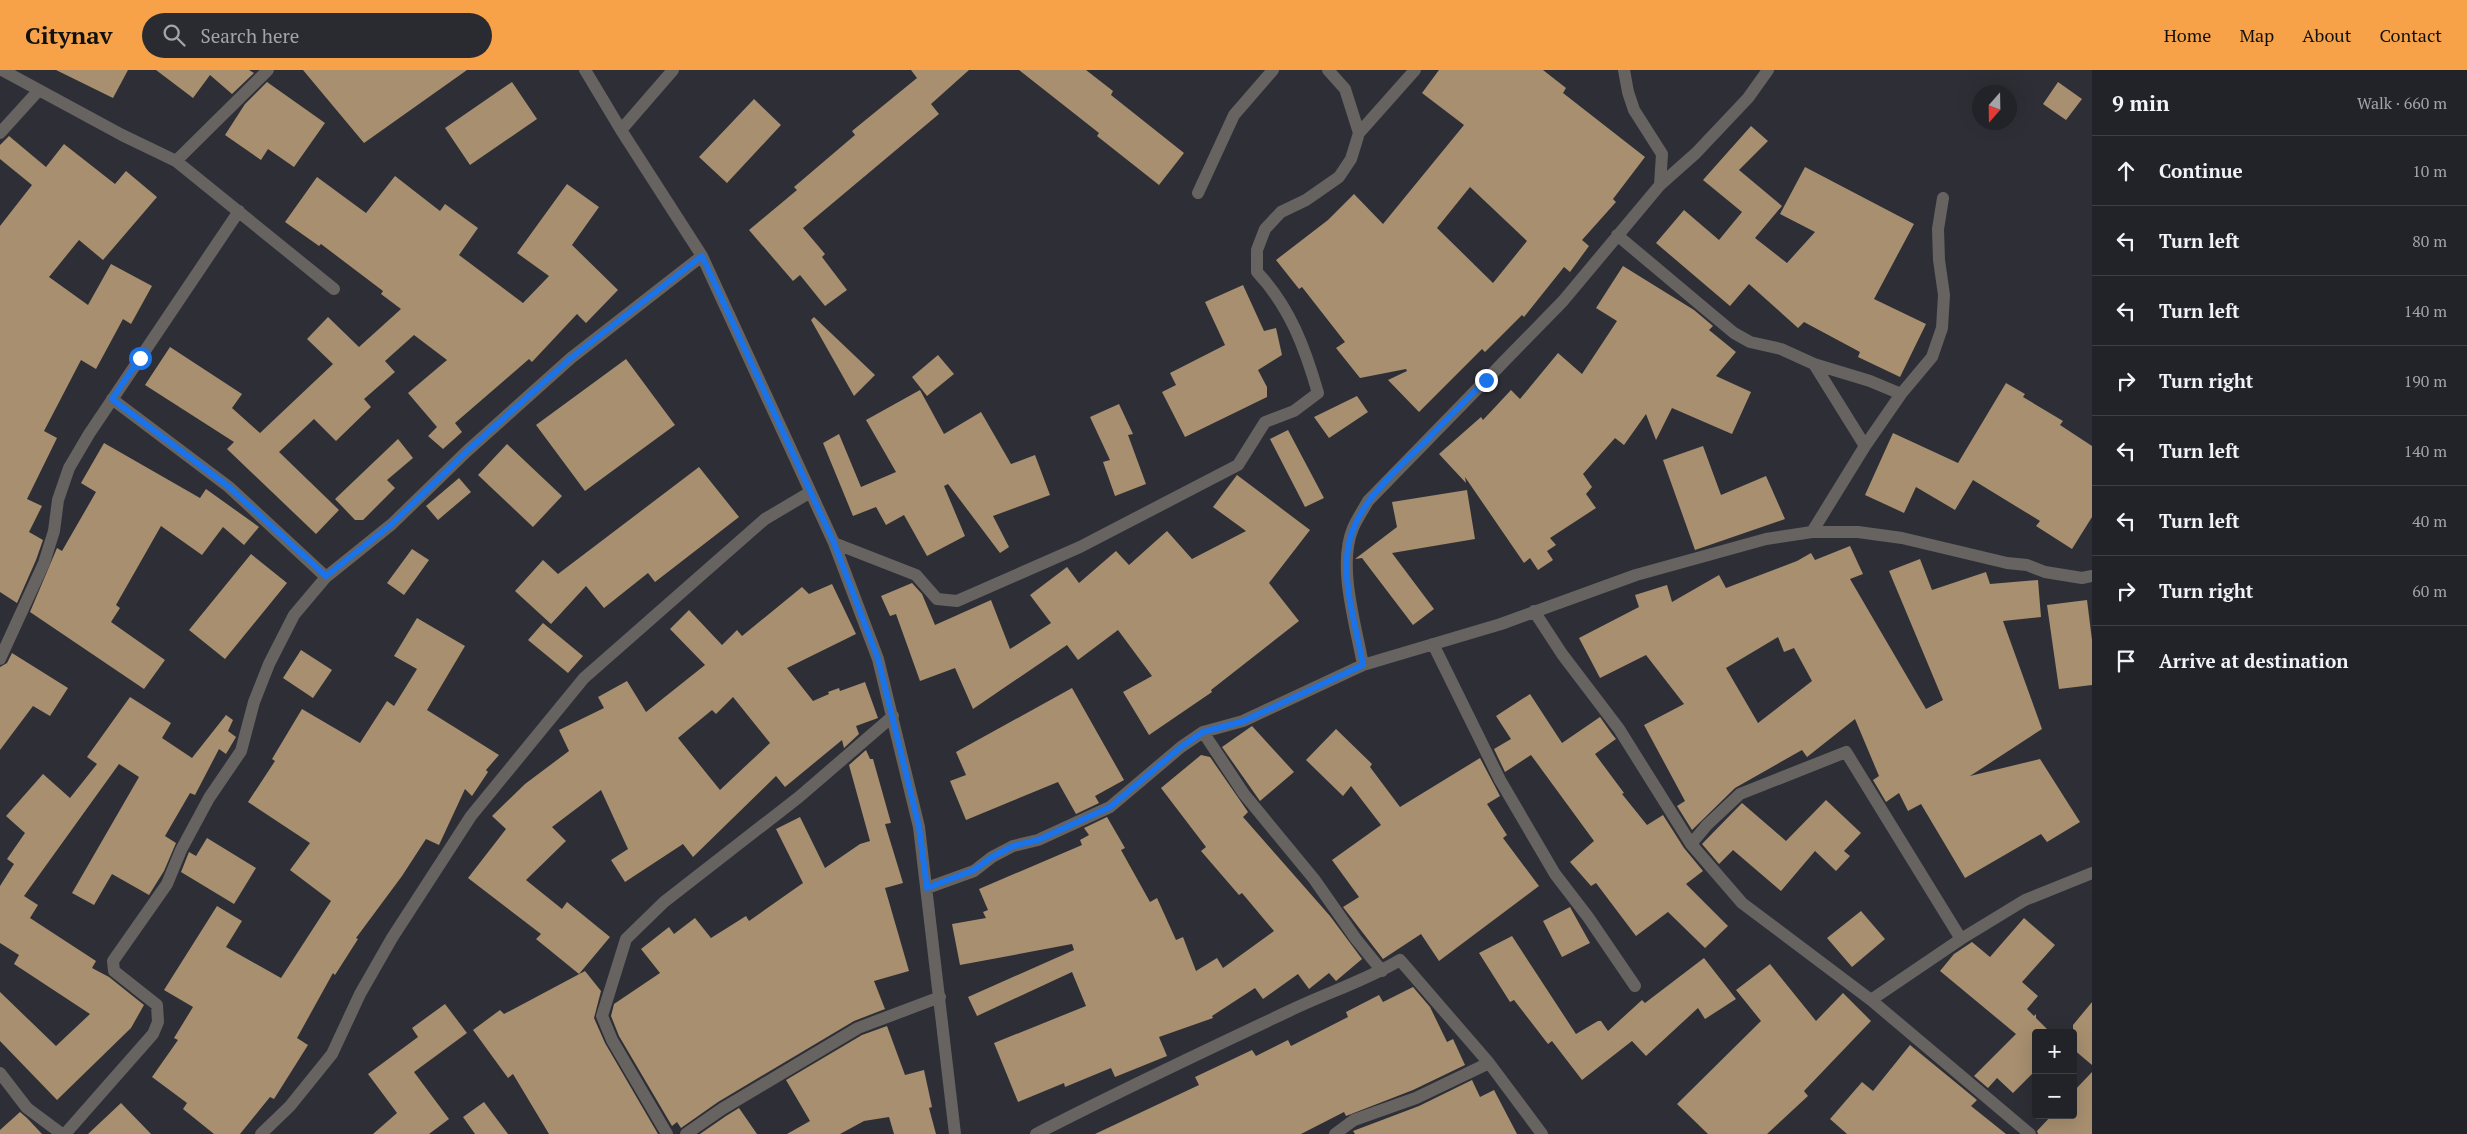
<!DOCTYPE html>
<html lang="en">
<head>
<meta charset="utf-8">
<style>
  :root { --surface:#222328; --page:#2a2b30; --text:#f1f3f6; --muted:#a2a4a8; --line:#3f4045; --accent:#f7a248 }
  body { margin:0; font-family:"PT Serif",serif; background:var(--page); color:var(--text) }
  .controls { position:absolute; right:15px; bottom:15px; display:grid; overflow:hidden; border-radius:5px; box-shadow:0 5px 20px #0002 }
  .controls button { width:45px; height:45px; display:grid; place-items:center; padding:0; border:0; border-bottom:1px solid var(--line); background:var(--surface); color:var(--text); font:25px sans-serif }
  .compass { position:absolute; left:1972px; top:15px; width:45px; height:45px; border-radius:50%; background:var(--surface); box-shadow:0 5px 20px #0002; rotate:200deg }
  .stop { position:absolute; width:15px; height:15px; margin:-11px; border:4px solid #1a73e8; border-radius:50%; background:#fff }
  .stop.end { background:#1a73e8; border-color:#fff; box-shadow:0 1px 5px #0008 }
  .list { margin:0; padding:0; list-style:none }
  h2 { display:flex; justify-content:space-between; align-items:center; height:65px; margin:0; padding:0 20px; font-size:21px }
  h2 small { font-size:16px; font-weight:400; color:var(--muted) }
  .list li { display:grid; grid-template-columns:32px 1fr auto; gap:15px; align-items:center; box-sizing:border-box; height:70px; padding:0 20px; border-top:1px solid var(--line) }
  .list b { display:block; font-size:19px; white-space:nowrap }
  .list em { font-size:16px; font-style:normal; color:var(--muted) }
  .icon { flex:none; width:28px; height:28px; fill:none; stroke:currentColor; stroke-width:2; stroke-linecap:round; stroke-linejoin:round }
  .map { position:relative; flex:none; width:2092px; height:1064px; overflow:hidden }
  header { display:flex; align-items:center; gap:30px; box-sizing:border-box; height:70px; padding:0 25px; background:var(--accent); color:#111 }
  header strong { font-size:24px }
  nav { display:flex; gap:28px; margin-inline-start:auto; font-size:18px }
  .search { width:350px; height:45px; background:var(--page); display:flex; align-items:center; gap:12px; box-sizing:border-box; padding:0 18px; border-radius:28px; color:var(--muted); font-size:19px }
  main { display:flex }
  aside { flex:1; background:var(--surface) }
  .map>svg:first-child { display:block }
</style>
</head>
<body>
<header>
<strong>Citynav</strong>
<div class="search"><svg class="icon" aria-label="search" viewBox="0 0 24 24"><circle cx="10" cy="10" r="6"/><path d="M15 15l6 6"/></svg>Search here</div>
<nav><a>Home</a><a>Map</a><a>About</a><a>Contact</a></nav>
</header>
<main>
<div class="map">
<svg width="2092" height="1064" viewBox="0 0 2092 1064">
  <rect width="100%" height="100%" fill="#2e2f36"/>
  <!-- building -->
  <path fill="#a78f6f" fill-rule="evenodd" d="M 56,0 L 128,0 L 113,28 Z
    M 156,0 L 249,0 L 254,3 L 232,24 L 210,5 L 193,28 Z
    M 303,0 L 467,0 L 364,73 Z
    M 911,0 L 969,0 L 931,34 L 939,44 L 803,158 L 825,184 L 822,187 L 847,220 L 825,236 L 800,205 L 793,211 L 749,160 L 797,120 L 794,117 L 855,65 L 852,61 L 917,8 Z
    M 1019,0 L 1086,0 L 1113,21 L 1111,25 L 1184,83 L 1159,115 L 1097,66 L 1099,63 Z
    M 1439,0 L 1543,0 L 1566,18 L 1563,23 L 1645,87 L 1613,129 L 1616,132 L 1582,170 L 1589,176 L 1570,202 L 1564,197 L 1524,247 L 1522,245 L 1485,282 L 1482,279 L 1419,342 L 1388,310 L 1407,301 L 1406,299 L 1360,308 L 1336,278 L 1345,272 L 1302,217 L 1299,219 L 1276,190 L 1328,150 L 1354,124 L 1383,154 L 1464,55 L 1422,23 ZM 1470,117 L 1527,171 L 1493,213 L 1437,158 Z
    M 267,12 L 325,53 L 294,97 L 268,79 L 261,90 L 225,65 L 245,34 Z
    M 512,12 L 537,49 L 470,95 L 445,58 Z
    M 2058,12 L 2082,29 L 2066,50 L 2043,34 Z
    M 754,29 L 781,55 L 727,113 L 699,87 Z
    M 1751,56 L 1768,71 L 1739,100 L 1782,136 L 1755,168 L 1787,193 L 1815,162 L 1780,144 L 1805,97 L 1914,154 L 1874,229 L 1926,254 L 1900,307 L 1858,287 L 1860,282 L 1804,252 L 1798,258 L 1749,214 L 1730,236 L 1656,173 L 1684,140 L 1719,170 L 1742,142 L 1703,110 Z
    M 9,66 L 46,97 L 64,74 L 115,114 L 126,101 L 157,127 L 103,190 L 79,170 L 49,207 L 88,235 L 111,194 L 152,216 L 131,254 L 123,249 L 96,299 L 81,290 L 44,361 L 57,368 L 27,429 L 42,436 L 29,462 L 43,470 L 36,490 L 17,533 L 0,522 L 0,156 L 32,115 L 0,89 L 0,75 Z
    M 395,106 L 440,141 L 445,134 L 478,158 L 459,185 L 523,233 L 549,206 L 517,183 L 567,114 L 599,137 L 572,175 L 618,220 L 586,253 L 577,244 L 532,292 L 529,289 L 455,353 L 462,362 L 443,379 L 428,366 L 437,357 L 408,323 L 447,290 L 414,265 L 385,291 L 395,302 L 364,329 L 371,337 L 336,371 L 314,349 L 279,382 L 339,440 L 316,464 L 227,379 L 234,372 L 145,315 L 170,277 L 242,324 L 232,338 L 260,363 L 333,294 L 307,269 L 328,247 L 359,277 L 401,239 L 381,224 L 383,221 L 321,174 L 319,176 L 285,152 L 317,107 L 366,143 Z
    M 1623,196 L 1694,240 L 1713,256 L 1709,260 L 1736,282 L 1716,306 L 1751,322 L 1732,364 L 1672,338 L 1656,370 L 1646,344 L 1624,375 L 1615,368 L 1583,404 L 1592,417 L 1586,424 L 1596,438 L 1550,468 L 1556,475 L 1547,481 L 1553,490 L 1538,500 L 1530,488 L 1524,493 L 1465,407 L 1466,413 L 1439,384 L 1481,347 L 1483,350 L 1511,320 L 1520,329 L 1558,283 L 1582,304 L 1617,251 L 1596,238 Z
    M 1243,215 L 1264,261 L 1276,258 L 1282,285 L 1258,300 L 1267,317 L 1267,327 L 1185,367 L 1162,322 L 1176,315 L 1170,303 L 1225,275 L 1205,232 Z
    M 814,247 L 875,305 L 854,326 L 811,250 Z
    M 938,285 L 954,304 L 927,326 L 912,307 Z
    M 626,289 L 675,355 L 585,421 L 536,355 Z
    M 2006,313 L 2025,324 L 2023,327 L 2063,351 L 2060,355 L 2092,376 L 2092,447 L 2072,479 L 2036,456 L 2040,451 L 1973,410 L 1955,440 L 1916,417 L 1904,443 L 1865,425 L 1893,363 L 1958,393 Z
    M 920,320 L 944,364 L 981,342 L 1011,394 L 1035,385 L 1050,425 L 993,446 L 1009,477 L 1000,483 L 948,414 L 944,416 L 965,466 L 927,486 L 904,445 L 886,455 L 876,437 L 853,446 L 823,373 L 839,364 L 861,417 L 896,402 L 866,350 Z
    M 1357,326 L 1368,342 L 1329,368 L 1314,347 Z
    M 1119,334 L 1133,364 L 1128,365 L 1146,414 L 1115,426 L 1103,392 L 1110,390 L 1090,347 Z
    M 1288,360 L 1324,428 L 1305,437 L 1270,369 Z
    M 398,369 L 413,388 L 387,410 L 395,418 L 363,450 L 355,450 L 335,429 Z
    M 104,373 L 200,428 L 206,419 L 259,457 L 244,475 L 223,457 L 202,485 L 161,456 L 116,535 L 120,538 L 111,552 L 165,590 L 144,619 L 30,542 L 57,478 L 62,481 L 96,422 L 81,413 Z
    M 507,374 L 562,426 L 533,457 L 478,405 Z
    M 1703,376 L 1721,425 L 1766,406 L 1785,449 L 1695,480 L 1663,390 Z
    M 699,397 L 739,447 L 655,512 L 648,503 L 604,538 L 586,516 L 551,554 L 515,521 L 543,490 L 558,504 Z
    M 1237,405 L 1310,460 L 1269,513 L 1299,551 L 1211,620 L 1212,622 L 1149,665 L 1123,622 L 1152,606 L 1118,560 L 1078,590 L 1067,575 L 973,639 L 955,598 L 920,611 L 896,544 L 890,546 L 881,526 L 912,513 L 922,524 L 935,555 L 991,530 L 1010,579 L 1051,553 L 1030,525 L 1067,497 L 1079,513 L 1116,481 L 1129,495 L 1167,461 L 1192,489 L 1246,461 L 1213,437 Z
    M 459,408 L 471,422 L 438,450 L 426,436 Z
    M 1467,420 L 1475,469 L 1392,483 L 1434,539 L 1413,555 L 1362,488 L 1355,489 L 1397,457 L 1392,432 Z
    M 1850,476 L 1863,504 L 1850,509 L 1926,639 L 1943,630 L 1889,501 L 1920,489 L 1932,520 L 1986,502 L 1990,514 L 2038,510 L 2041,547 L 2003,551 L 2042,659 L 1970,706 L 2040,689 L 2080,752 L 2047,772 L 2041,764 L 1965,808 L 1921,734 L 1908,741 L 1899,723 L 1886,732 L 1873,710 L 1879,706 L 1855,649 L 1807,687 L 1802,680 L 1735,718 L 1692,760 L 1677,736 L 1685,731 L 1644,655 L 1684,634 L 1646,585 L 1600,608 L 1579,568 L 1639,537 L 1635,525 L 1667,515 L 1672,532 L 1719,505 L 1726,518 L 1797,491 L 1811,483 L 1815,490 ZM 1778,567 L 1784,582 L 1794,578 L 1812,611 L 1758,653 L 1726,598 Z
    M 412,479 L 429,490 L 404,525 L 387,513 Z
    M 251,484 L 287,513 L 225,589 L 189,560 Z
    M 832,514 L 856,564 L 787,598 L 813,631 L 829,624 L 828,622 L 839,618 L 840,621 L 865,612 L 878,648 L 856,656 L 859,664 L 844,678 L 842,670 L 785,717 L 776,706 L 693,787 L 683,774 L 625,812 L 611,790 L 628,779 L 601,720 L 552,757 L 566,771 L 526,810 L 562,839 L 567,832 L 610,867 L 579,904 L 536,869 L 541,864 L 468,808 L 506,759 L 492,746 L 525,714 L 569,681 L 559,660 L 604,638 L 598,627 L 627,611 L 646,642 L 705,595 L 670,559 L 689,540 L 722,575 L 737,560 L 742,566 L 802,517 L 809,524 ZM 733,627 L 770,673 L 720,720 L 678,668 L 712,640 L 716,644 Z
    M 2087,530 L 2092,570 L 2092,615 L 2059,619 L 2047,535 Z
    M 417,548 L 465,576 L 427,640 L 499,685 L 486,700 L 488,702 L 472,726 L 465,719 L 439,775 L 426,769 L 402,806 L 356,868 L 358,869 L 335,905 L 333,903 L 297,968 L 308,975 L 274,1029 L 270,1027 L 240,1064 L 214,1064 L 183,1039 L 187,1033 L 152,1007 L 178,970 L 174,968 L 193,937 L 164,920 L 217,836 L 242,851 L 226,877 L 281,908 L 331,831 L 290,800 L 310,773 L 248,732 L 275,691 L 272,689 L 302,639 L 360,673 L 387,631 L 394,636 L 417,599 L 394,586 Z
    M 543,553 L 583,586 L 568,603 L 528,570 Z
    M 301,580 L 332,600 L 313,628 L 283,608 Z
    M 12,583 L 68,618 L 50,646 L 33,636 L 0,680 L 0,597 L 7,593 Z
    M 1072,618 L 1124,710 L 1095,726 L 1099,733 L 1076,744 L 1058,712 L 966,750 L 950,711 L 966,705 L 956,682 Z
    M 1530,624 L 1562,673 L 1600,647 L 1612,664 L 1616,669 L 1595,684 L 1624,723 L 1622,724 L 1647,755 L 1663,745 L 1684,778 L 1703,801 L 1686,814 L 1728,856 L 1705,878 L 1668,842 L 1636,866 L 1596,813 L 1591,816 L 1570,792 L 1594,771 L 1531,685 L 1505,702 L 1494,679 L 1511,669 L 1496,646 Z
    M 130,627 L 171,653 L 162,668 L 192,688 L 226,645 L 233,650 L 228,661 L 236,667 L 226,684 L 219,679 L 195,725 L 190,723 L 165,766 L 176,773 L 164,801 L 149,825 L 112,804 L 94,835 L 72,823 L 139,707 L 119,694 L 24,826 L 38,835 L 30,848 L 96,891 L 92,898 L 109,907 L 144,935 L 131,958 L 57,1030 L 0,971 L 0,922 L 56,976 L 90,944 L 14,894 L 19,885 L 0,873 L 0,816 L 14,794 L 7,789 L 25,763 L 6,746 L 43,704 L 70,728 L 97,694 L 87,687 Z
    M 1252,656 L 1294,702 L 1260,731 L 1222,677 Z
    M 1336,659 L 1372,694 L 1370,697 L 1400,737 L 1480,688 L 1500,726 L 1487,734 L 1507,765 L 1503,768 L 1539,816 L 1439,891 L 1421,864 L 1383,889 L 1343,837 L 1359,827 L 1332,790 L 1381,755 L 1351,716 L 1343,726 L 1306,690 Z
    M 866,680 L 870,689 L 873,689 L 891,753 L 885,754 L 903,813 L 885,818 L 909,901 L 874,911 L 885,939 L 854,951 L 718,1032 L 681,1058 L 677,1052 L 672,1056 L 619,966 L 611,946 L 614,934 L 660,903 L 641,879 L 669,857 L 674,864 L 695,848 L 711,868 L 746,846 L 749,851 L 803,813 L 776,759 L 800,747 L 825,798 L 860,774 L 870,771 L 849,695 Z
    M 1201,685 L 1210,687 L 1248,742 L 1243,747 L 1330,846 L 1362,889 L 1336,911 L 1329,903 L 1309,919 L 1298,904 L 1263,929 L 1255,918 L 1212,946 L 1213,948 L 1159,967 L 1167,986 L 1115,1007 L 1111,998 L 1065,1017 L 1064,1013 L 1018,1032 L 994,973 L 1086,936 L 1072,902 L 977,946 L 968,927 L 1074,880 L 1072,874 L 960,895 L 952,854 L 986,848 L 983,842 L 988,840 L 979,819 L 1082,775 L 1080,770 L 1089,765 L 1084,758 L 1107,747 L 1125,778 L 1121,780 L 1150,832 L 1157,828 L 1176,870 L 1183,867 L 1196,901 L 1217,888 L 1223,898 L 1274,861 L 1242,823 L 1239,825 L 1201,781 L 1206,777 L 1161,718 Z
    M 1826,730 L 1861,763 L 1844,781 L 1850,786 L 1836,801 L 1815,781 L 1781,821 L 1733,780 L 1719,794 L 1702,774 L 1742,733 L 1786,771 Z
    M 207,768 L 256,798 L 234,834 L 181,802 L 189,782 L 196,786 Z
    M 1570,837 L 1590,873 L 1562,887 L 1543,851 Z
    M 1861,841 L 1885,869 L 1852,897 L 1827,868 Z
    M 2024,848 L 2055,875 L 2022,912 L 2038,926 L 2027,939 L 2034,946 L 2036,944 L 2036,948 L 2051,963 L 2036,963 L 2036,1000 L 2013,1023 L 1997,1008 L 1988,1018 L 1974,1006 L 2016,964 L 1940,901 L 1954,884 L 1972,872 L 1990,887 Z
    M 1512,866 L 1576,964 L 1598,951 L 1601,951 L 1608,961 L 1642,930 L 1645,933 L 1704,888 L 1736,929 L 1705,949 L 1698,938 L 1646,986 L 1632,971 L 1582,1010 L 1552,971 L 1548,974 L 1514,930 L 1510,932 L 1479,883 Z
    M 1770,894 L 1816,951 L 1843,923 L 1871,951 L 1804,1021 L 1808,1026 L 1767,1064 L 1708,1064 L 1677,1034 L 1761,951 L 1736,920 Z
    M 585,901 L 601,921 L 594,948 L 605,973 L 658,1064 L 549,1064 L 513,1004 L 508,1008 L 473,960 L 500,940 L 504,944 Z
    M 1413,917 L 1430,937 L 1447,972 L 1453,969 L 1465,995 L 1413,1020 L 1346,1046 L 1344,1042 L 1301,1064 L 1095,1064 L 1199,1015 L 1195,1007 L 1252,980 L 1256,986 L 1288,970 L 1291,976 L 1348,947 L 1346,942 L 1379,925 L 1383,932 Z
    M 2092,932 L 2092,995 L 2073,979 L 2073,955 Z
    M 445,934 L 467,963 L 414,1002 L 449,1049 L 429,1064 L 373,1064 L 397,1043 L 368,1004 L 418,967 L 412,958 Z
    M 887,956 L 905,1005 L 924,1000 L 932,1037 L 929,1038 L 936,1064 L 894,1064 L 889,1047 L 864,1051 L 840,1064 L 787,1064 L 810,1051 L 786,1010 L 862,965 Z
    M 1910,975 L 1977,1030 L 1971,1036 L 2006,1064 L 1847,1064 L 1830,1049 L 1862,1012 L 1873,1021 Z
    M 2092,1002 L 2092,1064 L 2038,1064 L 2037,1061 L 2052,1045 L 2073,1045 L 2073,1022 Z
    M 1472,1010 L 1480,1027 L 1494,1020 L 1517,1064 L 1355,1064 L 1353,1061 L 1419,1036 Z
    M 484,1032 L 508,1064 L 475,1064 L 463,1047 Z
    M 121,1033 L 151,1064 L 88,1064 Z
    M 739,1038 L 757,1064 L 700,1064 L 726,1046 Z
    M 20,1042 L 27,1048 L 42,1064 L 0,1064 L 0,1060 Z"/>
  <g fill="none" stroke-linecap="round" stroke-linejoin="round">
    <!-- minor -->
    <path stroke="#666361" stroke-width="12" d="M 2,0 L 122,65 L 176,91 L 334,219
      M 585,0 L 621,60 L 702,186 L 834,473 L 878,589 L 919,757 L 955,1064
      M 1624,0 L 1628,22 L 1634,40 L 1662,84 L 1660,115
      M 621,60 L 673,0
      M 0,63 L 39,20
      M 1359,63 L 1415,0
      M 176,91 L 268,0
      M 1198,123 L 1234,45 L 1273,0
      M 1617,165 L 1710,243 L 1734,263 L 1750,272 L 1781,279 L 1814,294 L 1870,311 L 1901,324
      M 1814,294 L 1865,376
      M 112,329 L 229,417 L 326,507
      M 1812,462 L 1865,376 L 1901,324 L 1932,287 L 1942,258 L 1944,225 L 1939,190 L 1938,159 L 1943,128
      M 834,473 L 916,505 L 937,529 L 957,531 L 1080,477 L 1238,395 L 1265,352 L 1294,341 L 1318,323 C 1305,278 1290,237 1257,202 L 1257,180 L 1265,159 L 1281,142 L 1306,130 L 1339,107 L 1351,89 L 1359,63 L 1345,19 L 1328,0
      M 1534,541 L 1562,584 L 1619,659 L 1691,774 L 1742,833 L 1871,930 L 2030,1064
      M 1433,574 L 1500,710 L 1555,804 L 1588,847 L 1635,916
      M 0,589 L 44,493 L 54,461 L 58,430 L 69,398 L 89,364 L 239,141
      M 1363,595 C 1356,555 1337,496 1353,458 C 1357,449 1363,440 1368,431 L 1563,231 L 1660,115 L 1696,83 L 1748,28 L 1768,0
      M 1203,662 L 1244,724 L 1314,809 L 1356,869 L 1382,901
      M 1691,774 L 1707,755 L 1740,724 L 1846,682 L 1961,869
      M 927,818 L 974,801 L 992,787 L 1013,776 L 1038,770 L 1110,737 L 1181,677 L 1203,662 L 1243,651 L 1363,595 L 1501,554 L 1636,505 L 1766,469 L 1812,462 L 1858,462 L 1902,468 L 2007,493 L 2027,495 L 2045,502 L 2082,508 L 2092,506
      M 1871,930 L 1961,869 L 2025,830 L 2092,803
      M 0,1003 L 27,1038 L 62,1064
      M 65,1064 L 153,964 L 158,952 L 157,935 L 114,901 L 113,891 L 167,814 L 181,780 L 209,728 L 241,681 L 254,632 L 269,594 L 294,545 L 326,507 L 392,454 L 466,382 L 571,288 L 702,186
      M 261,1064 L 290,1036 L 332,984 L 360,924 L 392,868 L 471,746 L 584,608 L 765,449 L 809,423
      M 667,1064 L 612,970 L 602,946 L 626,869 L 664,832 L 799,727 L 893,646
      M 686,1064 L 722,1039 L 858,958 L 940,927
      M 1036,1064 C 1119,1021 1204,981 1289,941 C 1326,923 1365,911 1400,890 L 1489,993 L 1542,1064
      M 1335,1064 L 1354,1050 L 1416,1028 L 1489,993"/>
  </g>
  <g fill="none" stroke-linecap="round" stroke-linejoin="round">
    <!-- route -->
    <path stroke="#1a73e8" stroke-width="6" d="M 140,288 L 112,329 L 229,417 L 326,506 L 392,454 L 466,382 L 571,288 L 702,186 L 834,473 L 878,589 L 919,757 L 927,818 L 974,800 L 992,787 L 1013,776 L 1038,770 L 1110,737 L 1181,677 L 1203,662 L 1244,651 L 1363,595 C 1357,561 1344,520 1347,486 C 1350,437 1395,402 1427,370 C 1446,350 1466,330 1486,310"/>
  </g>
</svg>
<div class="controls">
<button>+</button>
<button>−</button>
</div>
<svg class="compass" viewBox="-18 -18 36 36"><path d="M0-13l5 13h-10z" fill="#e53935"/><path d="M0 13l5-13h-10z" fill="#a2a4a8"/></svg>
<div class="stop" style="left:140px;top:288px"></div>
<div class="stop end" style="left:1486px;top:310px"></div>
</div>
<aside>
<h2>9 min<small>Walk · 660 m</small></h2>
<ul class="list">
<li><svg class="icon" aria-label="ahead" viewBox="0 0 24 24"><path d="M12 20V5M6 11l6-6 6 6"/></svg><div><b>Continue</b></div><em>10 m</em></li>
<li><svg class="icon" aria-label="left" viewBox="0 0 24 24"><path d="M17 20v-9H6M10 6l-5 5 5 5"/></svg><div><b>Turn left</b></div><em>80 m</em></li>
<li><svg class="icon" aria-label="left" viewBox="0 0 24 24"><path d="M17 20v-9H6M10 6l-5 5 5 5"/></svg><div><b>Turn left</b></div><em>140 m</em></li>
<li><svg class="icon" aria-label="right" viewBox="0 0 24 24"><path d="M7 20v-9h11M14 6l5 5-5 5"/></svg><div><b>Turn right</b></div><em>190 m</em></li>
<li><svg class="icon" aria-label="left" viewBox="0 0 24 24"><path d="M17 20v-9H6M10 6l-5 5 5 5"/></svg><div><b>Turn left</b></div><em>140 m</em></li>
<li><svg class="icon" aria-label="left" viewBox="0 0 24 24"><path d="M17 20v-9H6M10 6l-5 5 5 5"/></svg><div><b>Turn left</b></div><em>40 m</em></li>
<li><svg class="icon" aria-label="right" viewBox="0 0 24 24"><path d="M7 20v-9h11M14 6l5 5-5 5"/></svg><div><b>Turn right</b></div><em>60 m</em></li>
<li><svg class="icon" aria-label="arrive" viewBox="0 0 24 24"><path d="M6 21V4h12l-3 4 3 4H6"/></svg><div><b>Arrive at destination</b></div></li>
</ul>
</aside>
</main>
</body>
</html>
